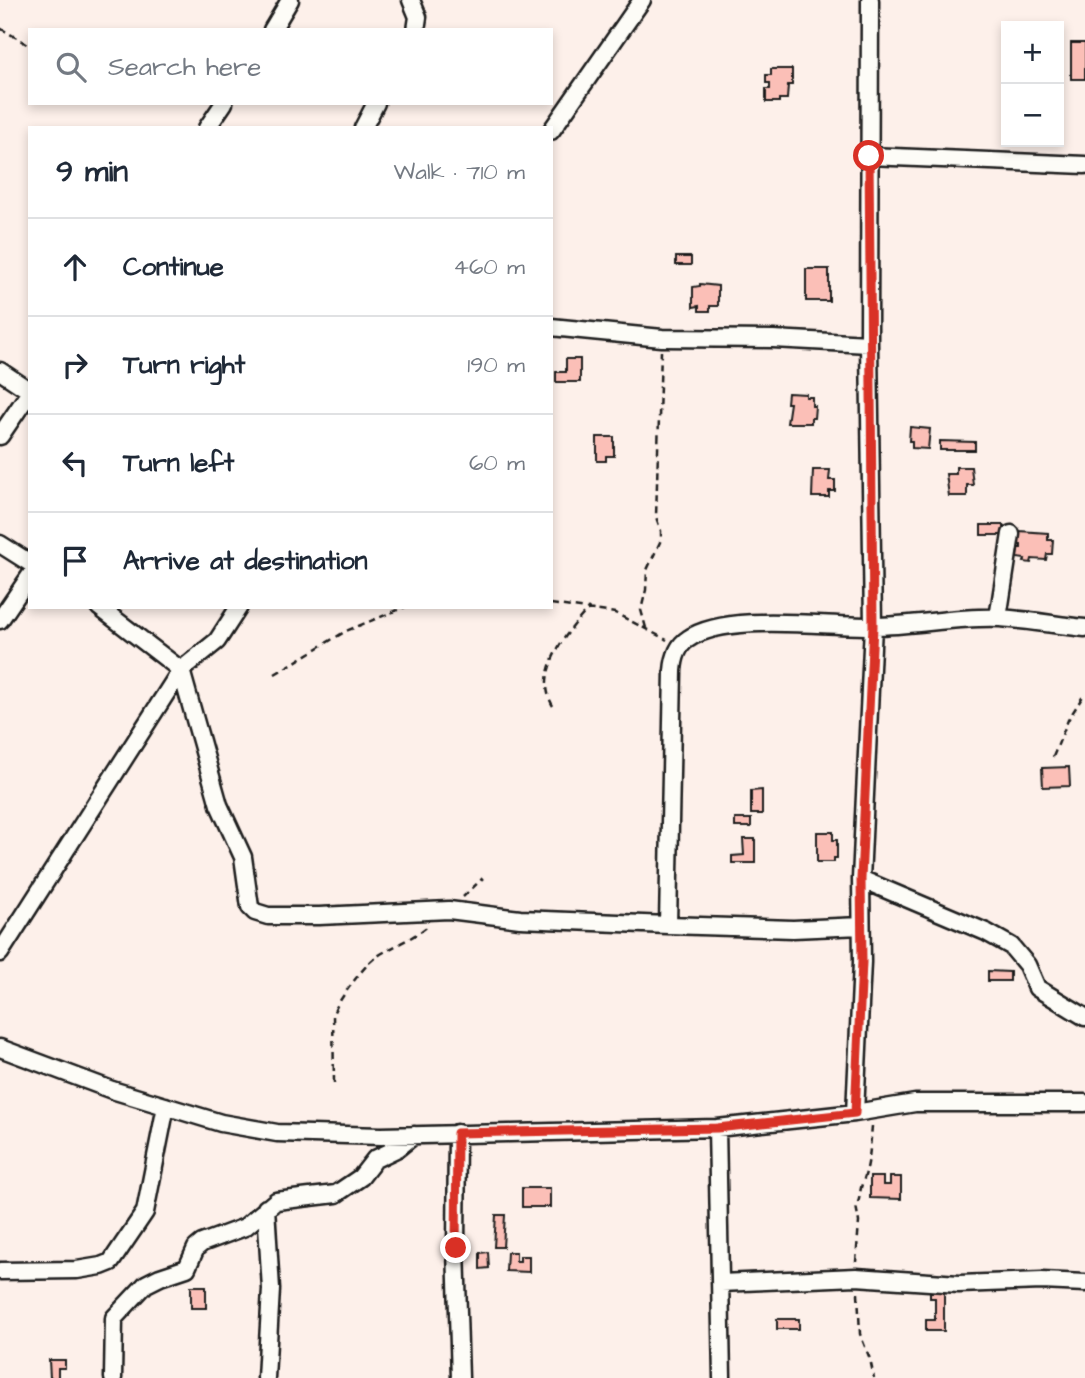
<!DOCTYPE html>
<html lang="en">
<head>
<meta charset="utf-8">
<style>
  :root { --surface:#fff; --page:#f2f2f3; --text:#1f2937; --muted:#747a83; --line:#e0e1e3 }
  body { margin:0; font-family:"Architects Daughter",sans-serif; background:var(--page); color:var(--text) }
  .controls { position:absolute; right:21px; top:21px; display:grid; overflow:hidden; border-radius:0px; box-shadow:0 4px 10px #0003 }
  .controls button { width:63px; height:63px; display:grid; place-items:center; padding:0; border:0; border-bottom:2px solid var(--line); background:var(--surface); color:var(--text); font:35px sans-serif }
  .stop { position:absolute; width:21px; height:21px; margin:-16px; border:5px solid #d93025; border-radius:50%; background:#fff }
  .stop.end { background:#d93025; border-color:#fff; box-shadow:0 2px 7px #0008 }
  .list { margin:0; padding:0; list-style:none }
  h2 { display:flex; justify-content:space-between; align-items:center; height:91px; margin:0; padding:0 28px; font-size:30px }
  h2 small { font-size:23px; font-weight:400; color:var(--muted) }
  .list li { display:grid; grid-template-columns:46px 1fr auto; gap:21px; align-items:center; box-sizing:border-box; height:98px; padding:0 28px; border-top:2px solid var(--line) }
  .list b { display:block; font-size:26px; white-space:nowrap }
  .list em { font-size:23px; font-style:normal; color:var(--muted) }
  .icon { flex:none; width:38px; height:38px; fill:none; stroke:currentColor; stroke-width:2; stroke-linecap:round; stroke-linejoin:round }
  .map { position:relative; flex:none; width:1085px; height:1378px; overflow:hidden }
  .search { position:absolute; background:var(--surface); box-shadow:0 4px 10px #0003; left:28px; top:28px; width:525px; height:77px; display:flex; align-items:center; gap:18px; box-sizing:border-box; padding:0 24px; border-radius:0px; color:var(--muted); font-size:26px }
  .panel { position:absolute; background:var(--surface); box-shadow:0 4px 10px #0003; left:28px; top:126px; width:525px; height:483px; border-radius:0px }
  .map>svg:first-child { display:block }
</style>
</head>
<body>
<div class="map">
<svg width="1085" height="1378" viewBox="0 0 1085 1378">
  <rect width="100%" height="100%" fill="#fdf0ea"/>
  <filter id="ink" filterUnits="userSpaceOnUse"><feTurbulence type="fractalNoise" baseFrequency=".0143" numOctaves="2"/><feDisplacementMap in="SourceGraphic" scale="14" xChannelSelector="R" yChannelSelector="G"/><feConvolveMatrix kernelMatrix="1 2 1 2 8 2 1 2 1" color-interpolation-filters="sRGB"/></filter>
  <g filter="url(#ink)">
    <!-- building -->
    <path fill="#fbbfb7" stroke="#1c1c1c" stroke-width="2" d="M 1071,43 L 1085,43 L 1085,79 L 1071,79 Z
      M 771,69 L 792,69 L 792,85 L 788,85 L 787,99 L 779,99 L 779,102 L 766,102 L 766,89 L 770,89 L 770,83 L 766,83 L 766,75 L 771,75 Z
      M 676,257 L 691,257 L 691,265 L 676,265 Z
      M 806,269 L 829,269 L 829,301 L 806,301 Z
      M 700,284 L 718,286 L 718,306 L 710,306 L 710,311 L 699,311 L 699,306 L 693,307 L 693,287 L 700,286 Z
      M 566,359 L 580,359 L 580,382 L 556,382 L 556,372 L 566,372 Z
      M 788,393 L 806,394 L 806,397 L 812,397 L 812,406 L 815,406 L 814,418 L 811,418 L 811,423 L 787,423 L 790,403 L 787,403 Z
      M 910,427 L 930,429 L 928,449 L 912,448 L 912,441 L 909,441 Z
      M 597,437 L 614,437 L 614,456 L 606,456 L 606,461 L 597,461 Z
      M 940,441 L 975,442 L 975,450 L 940,450 Z
      M 956,467 L 971,467 L 973,485 L 967,485 L 967,496 L 949,496 L 946,474 L 956,474 Z
      M 813,470 L 830,470 L 829,480 L 835,480 L 835,491 L 829,491 L 829,497 L 812,497 Z
      M 981,525 L 1003,525 L 1003,535 L 981,535 Z
      M 1019,531 L 1048,533 L 1048,540 L 1053,540 L 1052,554 L 1047,554 L 1046,560 L 1032,559 L 1031,563 L 1024,562 L 1025,559 L 1017,558 L 1018,548 L 1021,548 L 1021,545 L 1018,545 Z
      M 1069,767 L 1070,786 L 1043,787 L 1042,768 Z
      M 762,790 L 762,814 L 751,814 L 751,791 Z
      M 735,819 L 751,819 L 751,827 L 735,827 Z
      M 817,832 L 833,832 L 833,840 L 837,840 L 837,858 L 834,858 L 834,862 L 817,862 Z
      M 743,839 L 755,839 L 755,863 L 732,863 L 732,856 L 744,855 Z
      M 988,971 L 1010,972 L 1010,981 L 988,981 Z
      M 870,1177 L 883,1177 L 883,1185 L 890,1185 L 890,1177 L 901,1177 L 901,1199 L 870,1198 Z
      M 522,1188 L 550,1188 L 550,1207 L 522,1207 Z
      M 496,1215 L 505,1215 L 503,1247 L 494,1247 Z
      M 488,1252 L 489,1268 L 480,1269 L 480,1253 Z
      M 507,1252 L 516,1252 L 516,1261 L 520,1261 L 520,1256 L 529,1256 L 529,1272 L 506,1271 Z
      M 191,1286 L 206,1286 L 206,1308 L 191,1308 Z
      M 930,1292 L 944,1292 L 944,1331 L 926,1331 L 926,1320 L 935,1320 L 935,1298 L 930,1298 Z
      M 777,1319 L 799,1319 L 799,1329 L 777,1329 Z
      M 49,1360 L 65,1360 L 65,1368 L 58,1368 L 58,1378 L 50,1378 Z"/>
    <g fill="none" stroke-linecap="round" stroke-linejoin="round">
      <!-- minor casing -->
      <g stroke="#1c1c1c" stroke-width="21">
        <path id="minor" d="M 411,0 L 418,17 L 416,30
          M 272,30 L 290,0
          M 207,128 L 224,103
          M 363,128 L 376,103
          M 551,131 L 642,0
          M 869,156 L 1085,165
          M 551,327 L 662,338 L 773,339 L 869,344
          M 0,371 L 30,391
          M 0,436 L 30,392
          M 0,544 L 30,563
          M 99,607 L 181,670 L 219,805 L 243,857 L 250,907 L 255,912 L 268,916 L 319,916 L 449,910 L 520,919 L 668,925 L 793,929 L 861,926
          M 998,618 L 1011,534
          M 0,620 L 30,576
          M 861,879 L 986,932 L 1011,946 L 1027,965 L 1037,988 L 1085,1017
          M 668,925 L 673,671 C 674,658 677,646 688,639 C 728,612 825,627 873,626 C 915,626 958,616 1000,618 C 1028,620 1057,625 1085,628
          M 0,953 L 181,670 L 217,641 L 239,607
          M 0,1048 L 112,1090 L 221,1123 L 277,1133 L 381,1136 L 717,1128 L 855,1113 L 915,1103 L 1085,1103
          M 855,1113 L 862,962 L 861,879 L 873,626 L 869,344 L 870,0
          M 717,1128 L 722,1378
          M 457,1133 L 456,1248 L 460,1378
          M 266,1208 L 271,1289 L 266,1378
          M 0,1271 L 77,1270 L 101,1266 L 111,1262 L 145,1212 L 166,1106
          M 721,1283 L 856,1277 L 959,1284 L 1042,1281 L 1085,1283
          M 113,1378 L 114,1318 L 146,1284 L 160,1277 L 187,1268 L 196,1248 L 202,1243 L 245,1227 L 276,1201 L 336,1194 L 361,1177 L 375,1159 L 398,1148 L 414,1135"/>
      </g>
      <!-- path -->
      <path stroke="#1c1c1c" stroke-width="2.5" stroke-dasharray="7 5" stroke-linecap="butt" d="M 0,28 L 30,46
        M 551,604 L 615,613 L 667,640
        M 646,628 L 641,610 L 646,590 L 647,570 L 661,540 L 661,531 L 656,517 L 661,351
        M 275,674 L 346,631 L 405,607
        M 553,706 C 533,672 567,632 589,608
        M 1053,757 L 1068,720 L 1085,693
        M 463,897 L 483,878
        M 334,1083 L 333,1014 C 337,1002 365,964 376,957 C 393,946 412,939 428,926
        M 856,1262 L 859,1222 L 856,1206 C 861,1198 859,1193 862,1184 C 870,1165 870,1146 872,1126
        M 858,1293 L 860,1334 L 870,1359 L 874,1378"/>
      <!-- minor -->
      <use href="#minor" stroke="#fdfcf7" stroke-width="16"/>
    </g>
  </g>
  <g fill="none" stroke-linecap="round" stroke-linejoin="round" filter="url(#ink)">
    <!-- route -->
    <path stroke="#d93025" stroke-width="9" d="M 456,1248 L 457,1133 L 717,1128 L 855,1113 L 862,962 L 861,879 L 873,626 L 869,156"/>
  </g>
</svg>
<div class="controls">
<button>+</button>
<button>−</button>
</div>
<div class="stop" style="left:869px;top:156px"></div>
<div class="stop end" style="left:456px;top:1248px"></div>
<div class="search"><svg class="icon" aria-label="search" viewBox="0 0 24 24"><circle cx="10" cy="10" r="6"/><path d="M15 15l6 6"/></svg>Search here</div>
<section class="panel">
<h2>9 min<small>Walk · 710 m</small></h2>
<ul class="list">
<li><svg class="icon" aria-label="ahead" viewBox="0 0 24 24"><path d="M12 20V5M6 11l6-6 6 6"/></svg><div><b>Continue</b></div><em>460 m</em></li>
<li><svg class="icon" aria-label="right" viewBox="0 0 24 24"><path d="M7 20v-9h11M14 6l5 5-5 5"/></svg><div><b>Turn right</b></div><em>190 m</em></li>
<li><svg class="icon" aria-label="left" viewBox="0 0 24 24"><path d="M17 20v-9H6M10 6l-5 5 5 5"/></svg><div><b>Turn left</b></div><em>60 m</em></li>
<li><svg class="icon" aria-label="arrive" viewBox="0 0 24 24"><path d="M6 21V4h12l-3 4 3 4H6"/></svg><div><b>Arrive at destination</b></div></li>
</ul>
</section>
</div>
</body>
</html>
